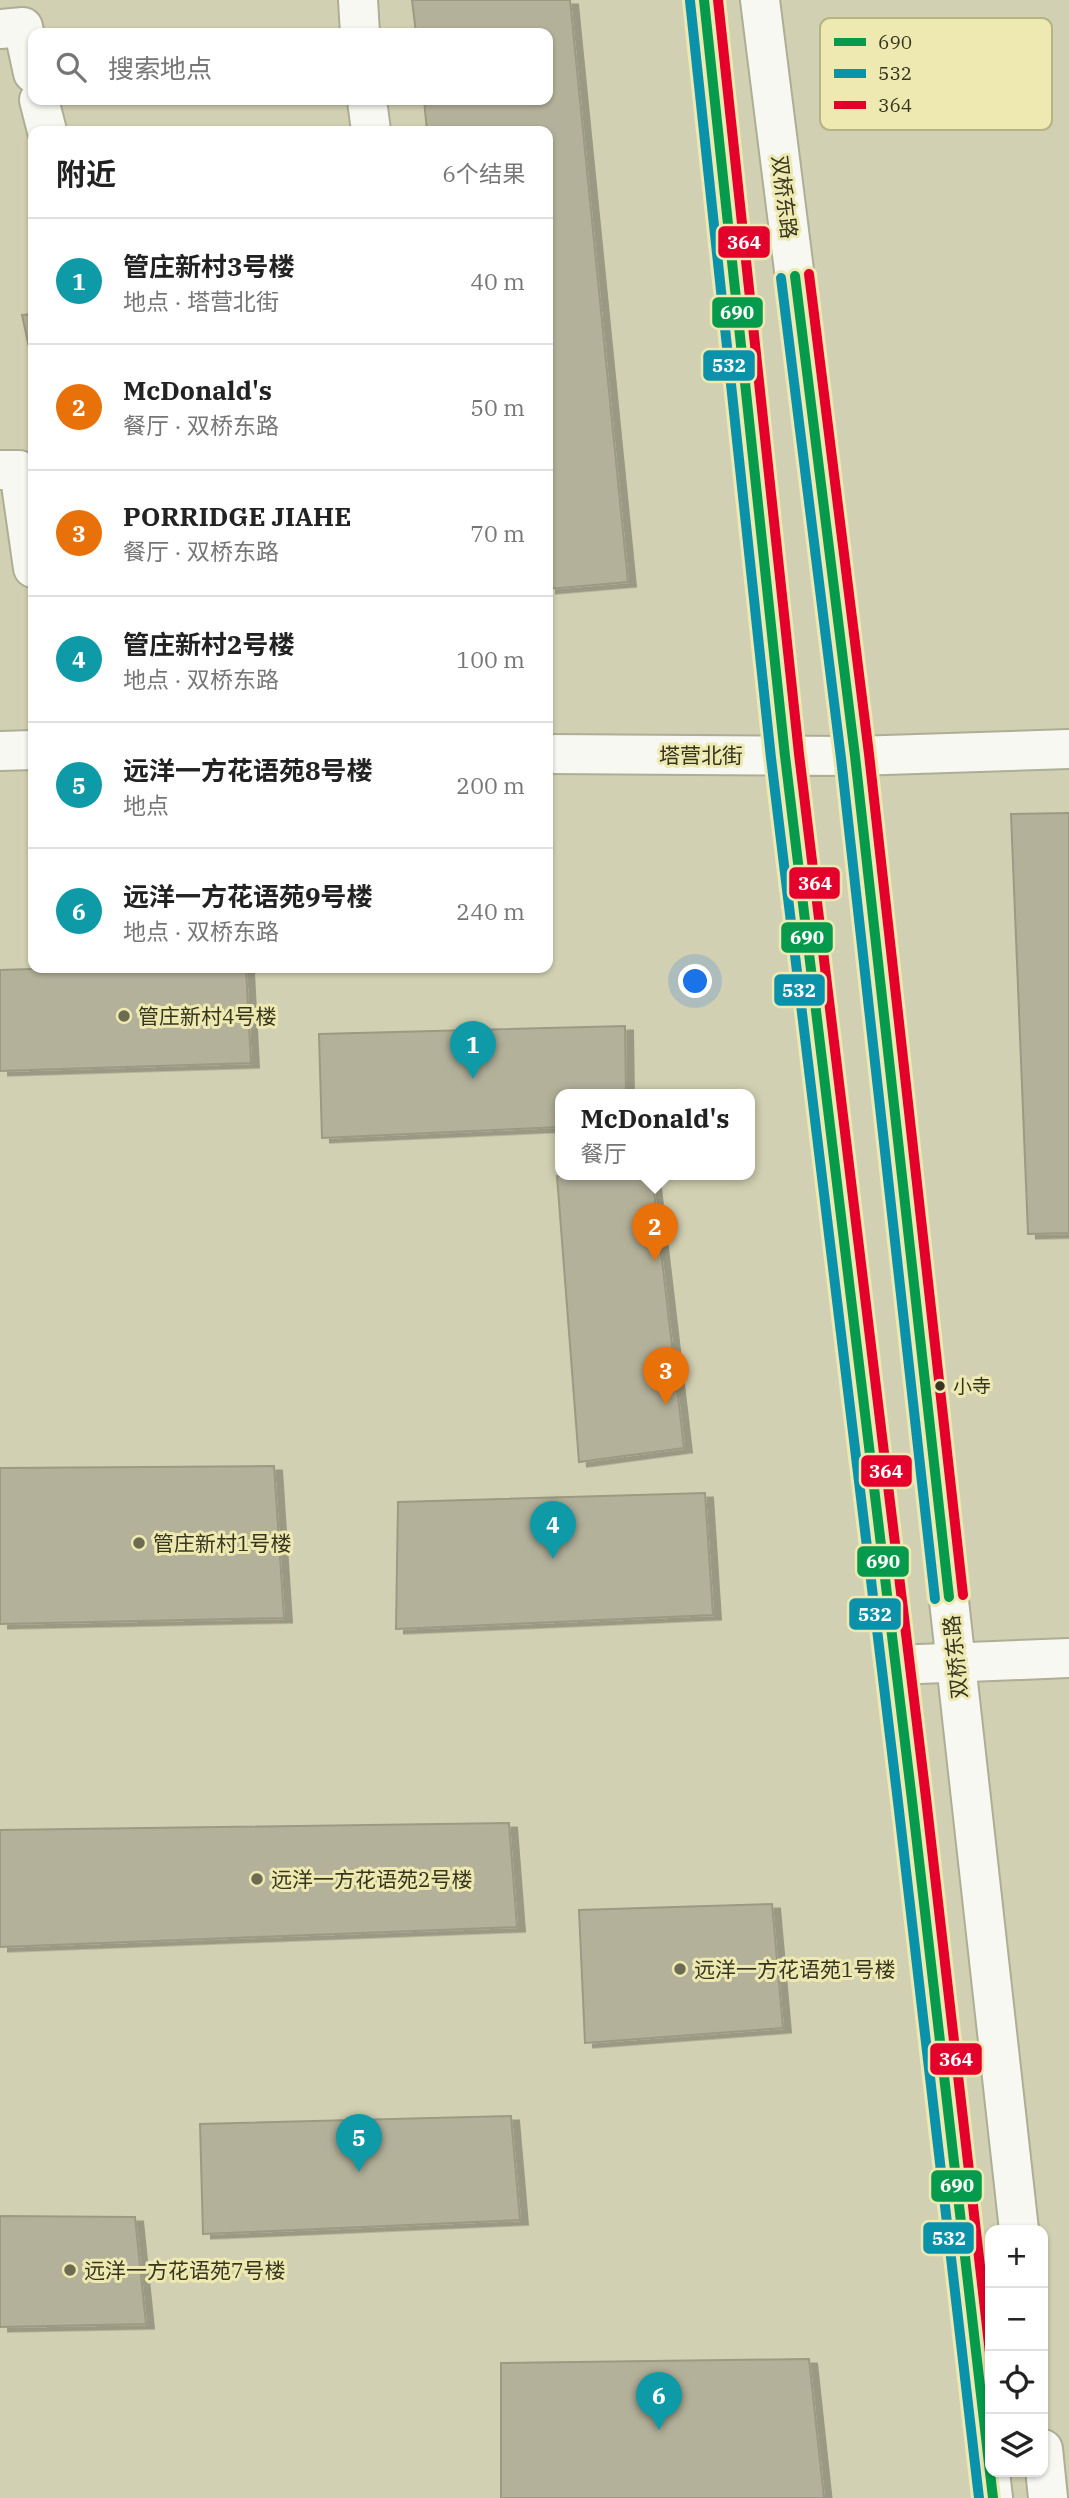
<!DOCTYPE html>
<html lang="zh">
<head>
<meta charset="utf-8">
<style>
  :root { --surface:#fff; --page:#f6f6f6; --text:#222; --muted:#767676; --line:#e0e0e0; --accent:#1a73e8 }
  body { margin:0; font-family:"IBM Plex Serif","Noto Sans SC",serif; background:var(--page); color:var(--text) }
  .controls { position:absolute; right:21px; bottom:21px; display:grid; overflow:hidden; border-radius:14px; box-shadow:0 2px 5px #0004 }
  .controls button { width:63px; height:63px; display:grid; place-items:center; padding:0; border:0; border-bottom:2px solid var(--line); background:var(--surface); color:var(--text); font:35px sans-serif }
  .you { position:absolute; left:696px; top:982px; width:24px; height:24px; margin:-18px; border:5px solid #fff; border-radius:50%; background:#1a73e8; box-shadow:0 0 0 10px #1a73e833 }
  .badge { display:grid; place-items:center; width:46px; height:46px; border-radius:50%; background:var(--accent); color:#fff; font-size:23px; font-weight:700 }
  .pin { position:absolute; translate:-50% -58px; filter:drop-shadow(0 2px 4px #0008) }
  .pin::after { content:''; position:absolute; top:37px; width:24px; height:21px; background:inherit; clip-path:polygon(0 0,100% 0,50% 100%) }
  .popup { position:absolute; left:555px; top:1089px; width:200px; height:91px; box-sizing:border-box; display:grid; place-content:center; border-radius:14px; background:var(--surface); filter:drop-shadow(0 2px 5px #0005); font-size:23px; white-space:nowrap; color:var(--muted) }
  .popup b { font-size:26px; color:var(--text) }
  .popup::after { content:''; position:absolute; left:50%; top:100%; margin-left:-14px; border:14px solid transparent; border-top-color:var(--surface) }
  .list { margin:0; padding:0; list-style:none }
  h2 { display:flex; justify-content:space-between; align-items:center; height:91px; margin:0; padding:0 28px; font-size:30px }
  h2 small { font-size:23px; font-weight:400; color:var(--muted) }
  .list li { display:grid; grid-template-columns:46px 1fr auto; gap:21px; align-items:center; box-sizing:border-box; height:126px; padding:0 28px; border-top:2px solid var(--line) }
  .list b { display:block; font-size:26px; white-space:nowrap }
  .list p { margin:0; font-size:23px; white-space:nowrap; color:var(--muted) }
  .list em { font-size:23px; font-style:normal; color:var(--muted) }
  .icon { flex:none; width:38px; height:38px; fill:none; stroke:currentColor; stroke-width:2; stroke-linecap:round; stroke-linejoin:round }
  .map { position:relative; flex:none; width:1069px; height:2498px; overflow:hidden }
  .search { position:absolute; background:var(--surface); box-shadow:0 2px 5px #0004; left:28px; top:28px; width:525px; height:77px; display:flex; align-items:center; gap:18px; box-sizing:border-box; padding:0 24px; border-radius:14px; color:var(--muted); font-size:26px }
  .panel { position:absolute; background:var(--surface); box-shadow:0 2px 5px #0004; left:28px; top:126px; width:525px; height:847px; border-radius:14px }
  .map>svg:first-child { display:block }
</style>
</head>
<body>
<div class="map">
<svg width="1069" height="2498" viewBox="0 0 1069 2498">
  <defs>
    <filter id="shadow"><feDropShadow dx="8" dy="4.5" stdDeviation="0" flood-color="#0004"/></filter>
  </defs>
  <rect width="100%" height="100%" fill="#d2d0b2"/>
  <!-- building -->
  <path fill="#b3b19a" stroke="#9c9a82" stroke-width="2" filter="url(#shadow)" d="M 412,0 L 570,0 L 628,582 L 548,589 L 548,131 L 427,131 L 424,100 L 548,100 L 548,33 L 416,33 Z
    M 33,314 L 33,366 L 22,315 Z
    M 33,314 L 33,366 L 22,315 Z
    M 1069,813 L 1069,1233 L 1028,1234 L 1011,814 Z
    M 64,968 L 246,968 L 251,1063 L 0,1071 L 0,970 Z
    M 625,1026 L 626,1095 L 560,1095 L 560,1127 L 322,1138 L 319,1034 Z
    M 652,1175 L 684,1448 L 579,1462 L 557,1176 Z
    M 274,1466 L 284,1618 L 0,1624 L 0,1468 Z
    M 705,1493 L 713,1615 L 396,1629 L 398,1502 Z
    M 509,1823 L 517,1927 L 0,1947 L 0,1830 Z
    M 772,1904 L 783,2028 L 585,2043 L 579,1910 Z
    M 511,2116 L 520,2220 L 203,2234 L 200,2124 Z
    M 0,2216 L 135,2217 L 146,2324 L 0,2327 Z
    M 809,2359 L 824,2498 L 501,2498 L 501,2363 Z"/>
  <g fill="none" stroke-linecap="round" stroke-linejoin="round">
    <!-- minor casing -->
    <g stroke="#aead95" stroke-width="42">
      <path id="minor" d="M 358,0 L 360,33
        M 0,29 L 23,27 L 33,73
        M 39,100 L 47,131
        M 367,100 L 371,131
        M 0,470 L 19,470 L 33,568
        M 895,1665 L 1069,1658"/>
    </g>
    <!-- tertiary casing -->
    <g stroke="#aead95" stroke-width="42">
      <path id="tertiary" d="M 704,0 L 785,756 L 912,1800 L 993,2498
        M 760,0 L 855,756 L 1019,2230
        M 0,751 L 33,750
        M 548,754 L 855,756 L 1069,749
        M 1043,2449 L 1048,2498"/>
    </g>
    <!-- minor -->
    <use href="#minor" stroke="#f8f8f3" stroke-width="38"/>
    <!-- tertiary -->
    <use href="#tertiary" stroke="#f8f8f3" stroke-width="38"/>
    <!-- bus-1 casing -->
    <g stroke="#ede9b1" stroke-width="16">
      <path id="bus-1" d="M 704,0 L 785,756 L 912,1800 L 993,2498
        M 795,276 L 855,756 L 949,1597"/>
    </g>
    <!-- bus-2 casing -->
    <g stroke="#ede9b1" stroke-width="16">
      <path id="bus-2" d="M 690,1 L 771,758 L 898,1802 L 979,2498
        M 781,278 L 841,758 L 935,1599"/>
    </g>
    <!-- bus-3 casing -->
    <g stroke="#ede9b1" stroke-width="16">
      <path id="bus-3" d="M 718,0 L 799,754 L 926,1798 L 990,2353
        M 809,274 L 869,754 L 963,1595"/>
    </g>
    <!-- bus-1 -->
    <use href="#bus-1" stroke="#069b4c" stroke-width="10"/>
    <!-- bus-2 -->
    <use href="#bus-2" stroke="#0b92ab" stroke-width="10"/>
    <!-- bus-3 -->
    <use href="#bus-3" stroke="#e4002b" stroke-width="10"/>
  </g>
  <!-- markers -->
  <g fill="#6d6b52" stroke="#ede9b1" stroke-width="2.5">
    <circle cx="124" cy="1016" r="7"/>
    <circle cx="139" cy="1543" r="7"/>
    <circle cx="257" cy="1879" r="7"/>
    <circle cx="680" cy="1969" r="7"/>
    <circle cx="70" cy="2270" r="7"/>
  </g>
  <circle fill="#37351f" stroke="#ede9b1" stroke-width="2.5" cx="940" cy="1386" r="6"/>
  <g text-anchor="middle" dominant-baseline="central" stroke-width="6" stroke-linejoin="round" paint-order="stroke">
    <!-- bus labels -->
    <g font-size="19" fill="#37351f" stroke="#ede9b1" text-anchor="start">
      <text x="953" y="1386">小寺</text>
    </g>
    <!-- street labels -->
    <g font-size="21" fill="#37351f" stroke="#ede9b1">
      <text transform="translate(785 197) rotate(83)">双桥东路</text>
      <text x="701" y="755">塔营北街</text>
      <text transform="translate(955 1657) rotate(-96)">双桥东路</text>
    </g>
    <!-- poi labels -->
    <g font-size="21" fill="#37351f" stroke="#ede9b1" text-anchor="start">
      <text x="138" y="1016">管庄新村4号楼</text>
      <text x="153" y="1543">管庄新村1号楼</text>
      <text x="271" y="1879">远洋一方花语苑2号楼</text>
      <text x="694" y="1969">远洋一方花语苑1号楼</text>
      <text x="84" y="2270">远洋一方花语苑7号楼</text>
    </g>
  </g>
  <!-- legend -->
  <rect x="820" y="18" width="232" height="112" rx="10" fill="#ede9b1" stroke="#b6b385" stroke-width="2"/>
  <rect x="834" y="38" width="32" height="8" fill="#069b4c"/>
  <rect x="834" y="69" width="32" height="9" fill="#0b92ab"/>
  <rect x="834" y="101" width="32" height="8" fill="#e4002b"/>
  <g font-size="19" fill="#37351f">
    <text x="878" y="49">690</text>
    <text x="878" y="80">532</text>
    <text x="878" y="112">364</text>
  </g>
  <g stroke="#ede9b1" stroke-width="2.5">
    <rect x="717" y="225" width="54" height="34" rx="7" fill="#e4002b"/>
    <rect x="711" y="296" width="53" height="33" rx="7" fill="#069b4c"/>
    <rect x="702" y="349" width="54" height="33" rx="7" fill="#0b92ab"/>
    <rect x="788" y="866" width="53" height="34" rx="7" fill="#e4002b"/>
    <rect x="780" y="921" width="54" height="33" rx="7" fill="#069b4c"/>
    <rect x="773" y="973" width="53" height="34" rx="7" fill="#0b92ab"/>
    <rect x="860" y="1454" width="53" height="34" rx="7" fill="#e4002b"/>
    <rect x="856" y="1545" width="54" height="33" rx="7" fill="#069b4c"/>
    <rect x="848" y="1597" width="54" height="34" rx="7" fill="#0b92ab"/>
    <rect x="929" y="2042" width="54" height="34" rx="7" fill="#e4002b"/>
    <rect x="930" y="2169" width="53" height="34" rx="7" fill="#069b4c"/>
    <rect x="922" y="2221" width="53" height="34" rx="7" fill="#0b92ab"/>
  </g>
  <g font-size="19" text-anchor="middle" font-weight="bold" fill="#fff">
    <text x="744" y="249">364</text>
    <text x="737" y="319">690</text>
    <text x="729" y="372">532</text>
    <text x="815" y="890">364</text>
    <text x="807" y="944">690</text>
    <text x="799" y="997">532</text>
    <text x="886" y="1478">364</text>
    <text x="883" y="1568">690</text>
    <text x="875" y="1621">532</text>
    <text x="956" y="2066">364</text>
    <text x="957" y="2192">690</text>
    <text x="949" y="2245">532</text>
  </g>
</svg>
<div class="controls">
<button>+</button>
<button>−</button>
<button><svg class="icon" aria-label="locate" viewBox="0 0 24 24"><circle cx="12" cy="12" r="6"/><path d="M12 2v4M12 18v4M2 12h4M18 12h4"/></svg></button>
<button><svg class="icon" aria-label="layers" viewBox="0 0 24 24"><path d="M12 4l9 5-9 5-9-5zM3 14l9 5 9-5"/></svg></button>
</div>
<div class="you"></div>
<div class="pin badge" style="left:473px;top:1079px;background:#0f9aa8">1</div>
<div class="pin badge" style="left:655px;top:1261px;background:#e8710a">2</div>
<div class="popup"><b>McDonald's</b>餐厅</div>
<div class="pin badge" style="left:666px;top:1405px;background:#e8710a">3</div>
<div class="pin badge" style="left:553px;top:1559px;background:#0f9aa8">4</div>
<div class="pin badge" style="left:359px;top:2172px;background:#0f9aa8">5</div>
<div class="pin badge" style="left:659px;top:2430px;background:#0f9aa8">6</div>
<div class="search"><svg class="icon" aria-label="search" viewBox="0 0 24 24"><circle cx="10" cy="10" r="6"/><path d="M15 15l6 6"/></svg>搜索地点</div>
<section class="panel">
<h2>附近<small>6个结果</small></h2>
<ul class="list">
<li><span class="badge" style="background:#0f9aa8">1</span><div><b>管庄新村3号楼</b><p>地点 · 塔营北街</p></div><em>40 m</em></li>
<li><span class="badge" style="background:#e8710a">2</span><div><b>McDonald's</b><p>餐厅 · 双桥东路</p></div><em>50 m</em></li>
<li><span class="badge" style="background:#e8710a">3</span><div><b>PORRIDGE JIAHE</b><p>餐厅 · 双桥东路</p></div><em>70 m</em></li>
<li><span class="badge" style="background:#0f9aa8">4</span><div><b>管庄新村2号楼</b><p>地点 · 双桥东路</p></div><em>100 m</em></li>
<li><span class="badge" style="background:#0f9aa8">5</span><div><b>远洋一方花语苑8号楼</b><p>地点</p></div><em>200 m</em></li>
<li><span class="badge" style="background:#0f9aa8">6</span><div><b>远洋一方花语苑9号楼</b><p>地点 · 双桥东路</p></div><em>240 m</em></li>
</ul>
</section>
</div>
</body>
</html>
